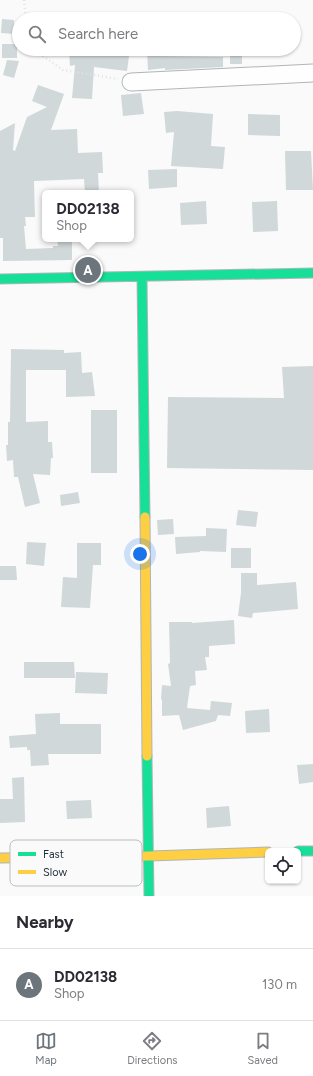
<!DOCTYPE html>
<html lang="en">
<head>
<meta charset="utf-8">
<style>
  :root { --surface:#fff; --page:#f2f2f3; --text:#2b2b33; --muted:#7c7c81; --line:#e1e1e2; --accent:#6c757b }
  body { margin:0; font-family:Figtree,sans-serif; background:var(--page); color:var(--text) }
  .controls { position:absolute; right:12px; bottom:12px; display:grid; overflow:hidden; border-radius:6px; box-shadow:0 1px 3px #0004 }
  .controls button { width:36px; height:36px; display:grid; place-items:center; padding:0; border:0; border-bottom:1px solid var(--line); background:var(--surface); color:var(--text); font:20px sans-serif }
  .you { position:absolute; left:140px; top:554px; width:14px; height:14px; margin:-10px; border:3px solid #fff; border-radius:50%; background:#1a73e8; box-shadow:0 0 0 6px #1a73e833 }
  .badge { display:grid; place-items:center; width:26px; height:26px; border-radius:50%; background:var(--accent); color:#fff; font-size:13px; font-weight:700 }
  .pin { position:absolute; translate:-50% -50%; border:2px solid #fff; box-shadow:0 1px 4px #0006 }
  .popup { position:absolute; left:42px; top:190px; width:92px; height:52px; box-sizing:border-box; display:grid; place-content:center; border-radius:6px; background:var(--surface); filter:drop-shadow(0 1px 3px #0005); font-size:13px; white-space:nowrap; color:var(--muted) }
  .popup b { font-size:15px; color:var(--text) }
  .popup::after { content:''; position:absolute; left:50%; top:100%; margin-left:-8px; border:8px solid transparent; border-top-color:var(--surface) }
  .list { margin:0; padding:0; list-style:none }
  h2 { display:flex; justify-content:space-between; align-items:center; height:52px; margin:0; padding:0 16px; font-size:17px }
  h2 small { font-size:13px; font-weight:400; color:var(--muted) }
  .list li { display:grid; grid-template-columns:26px 1fr auto; gap:12px; align-items:center; box-sizing:border-box; height:72px; padding:0 16px; border-top:1px solid var(--line) }
  .list b { display:block; font-size:15px; white-space:nowrap }
  .list p { margin:0; font-size:13px; white-space:nowrap; color:var(--muted) }
  .list em { font-size:13px; font-style:normal; color:var(--muted) }
  .icon { flex:none; width:22px; height:22px; fill:none; stroke:currentColor; stroke-width:2; stroke-linecap:round; stroke-linejoin:round }
  .map { position:relative; flex:none; width:313px; height:896px; overflow:hidden }
  .search { position:absolute; background:var(--surface); box-shadow:0 1px 3px #0004; left:12px; right:12px; top:12px; height:44px; display:flex; align-items:center; gap:10px; box-sizing:border-box; padding:0 14px; border-radius:22px; color:var(--muted); font-size:15px }
  .sheet { height:124px; background:var(--surface) }
  nav { display:flex; justify-content:space-around; align-items:center; box-sizing:border-box; height:56px; border-top:1px solid var(--line); background:var(--surface); font-size:11px; color:var(--muted) }
  nav a { display:grid; justify-items:center; gap:2px }
  nav .on { color:var(--accent) }
  .map>svg:first-child { display:block }
</style>
</head>
<body>
<div class="map">
<svg width="313" height="896" viewBox="0 0 313 896">
  <rect width="100%" height="100%" fill="#fafafa"/>
  <!-- building -->
  <path fill="#d0d8d9" d="M 2,19 L 14,20 L 14,34 L 1,33 Z
    M 2,44 L 17,44 L 17,58 L 2,58 Z
    M 69,49 L 130,49 L 127,71 L 94,67 L 92,99 L 72,98 L 75,65 L 70,66 Z
    M 147,49 L 162,49 L 162,56 L 223,57 L 223,67 L 165,70 L 165,68 L 148,70 Z
    M 230,49 L 242,49 L 242,64 L 230,64 Z
    M 7,60 L 19,61 L 14,78 L 3,75 Z
    M 38,85 L 64,94 L 51,130 L 77,129 L 78,153 L 102,152 L 103,173 L 98,173 L 99,193 L 85,193 L 84,179 L 34,181 L 35,217 L 25,217 L 26,226 L 24,226 L 26,249 L 53,248 L 53,246 L 58,246 L 57,239 L 72,239 L 72,260 L 3,261 L 3,238 L 0,238 L 0,131 L 15,123 L 13,150 L 15,151 L 27,117 L 47,107 L 32,101 Z
    M 141,93 L 144,114 L 123,116 L 121,95 Z
    M 177,111 L 213,114 L 211,146 L 225,147 L 223,169 L 171,166 L 174,132 L 166,133 L 164,112 Z
    M 248,114 L 280,115 L 280,136 L 248,135 Z
    M 285,151 L 311,151 L 313,190 L 286,190 Z
    M 177,169 L 177,187 L 149,189 L 148,170 Z
    M 206,201 L 207,224 L 181,225 L 180,203 Z
    M 277,201 L 278,231 L 253,232 L 252,202 Z
    M 11,349 L 64,350 L 64,353 L 81,352 L 82,373 L 92,372 L 95,396 L 66,397 L 66,370 L 26,370 L 26,422 L 48,421 L 48,442 L 52,442 L 53,458 L 51,458 L 50,475 L 33,474 L 40,503 L 25,507 L 18,477 L 14,477 L 13,460 L 7,461 L 6,445 L 8,445 L 8,422 L 10,422 Z
    M 313,366 L 313,470 L 167,468 L 168,397 L 284,398 L 282,367 Z
    M 91,410 L 117,410 L 117,473 L 91,473 Z
    M 78,492 L 80,503 L 61,506 L 60,495 Z
    M 238,510 L 258,512 L 256,527 L 236,525 Z
    M 173,519 L 174,534 L 158,535 L 157,520 Z
    M 206,528 L 227,529 L 226,552 L 200,551 L 200,552 L 176,554 L 175,537 L 206,536 Z
    M 27,542 L 46,543 L 44,566 L 26,564 Z
    M 77,543 L 101,543 L 101,565 L 93,565 L 90,608 L 61,607 L 63,577 L 77,578 Z
    M 231,548 L 251,548 L 251,568 L 231,568 Z
    M 0,566 L 16,566 L 17,580 L 0,580 Z
    M 241,573 L 257,573 L 257,585 L 296,582 L 298,609 L 253,613 L 252,618 L 238,616 L 241,593 Z
    M 234,620 L 235,644 L 209,646 L 209,657 L 205,657 L 207,670 L 195,671 L 196,685 L 190,686 L 187,708 L 210,710 L 211,701 L 232,703 L 230,716 L 218,715 L 216,721 L 183,730 L 179,715 L 162,716 L 162,700 L 161,699 L 162,685 L 171,686 L 168,664 L 170,663 L 169,622 L 192,622 L 192,623 Z
    M 24,662 L 74,662 L 75,678 L 24,678 Z
    M 76,672 L 108,673 L 107,694 L 75,693 Z
    M 269,709 L 270,732 L 246,733 L 245,711 Z
    M 60,713 L 60,724 L 101,724 L 101,754 L 48,754 L 49,765 L 31,766 L 30,750 L 27,750 L 27,747 L 10,748 L 9,736 L 36,734 L 35,714 Z
    M 313,764 L 313,782 L 299,784 L 297,765 Z
    M 24,777 L 25,822 L 0,823 L 0,799 L 13,799 L 12,778 Z
    M 91,800 L 92,818 L 67,819 L 66,801 Z
    M 229,806 L 231,826 L 207,828 L 206,808 Z"/>
  <g fill="none" stroke-linecap="round" stroke-linejoin="round">
    <!-- street casing -->
    <g stroke="#afb5b9" stroke-width="19">
      <path id="street" d="M 131,82 L 313,73"/>
    </g>
    <!-- fast casing -->
    <g stroke="#afb5b9" stroke-width="11">
      <path id="fast" d="M 142,277 L 145,517
        M 0,279 L 313,273
        M 147,756 L 149,896
        M 298,851 L 313,851"/>
    </g>
    <!-- slow casing -->
    <g stroke="#afb5b9" stroke-width="11">
      <path id="slow" d="M 145,517 L 147,756
        M 0,858 L 149,856 L 268,852"/>
    </g>
    <!-- path -->
    <path stroke="#e1e2e3" stroke-width="2.5" stroke-dasharray="1 3" stroke-linecap="butt" d="M 24,0 L 26,19
      M 33,49 L 63,70 L 118,79"/>
    <!-- street -->
    <use href="#street" stroke="#fefefe" stroke-width="17"/>
    <!-- fast -->
    <use href="#fast" stroke="#16e098" stroke-width="9"/>
    <!-- slow -->
    <use href="#slow" stroke="#ffcf43" stroke-width="9"/>
  </g>
  <!-- legend -->
  <rect x="10" y="840" width="132" height="46" rx="6" fill="#fafafa" stroke="#b8bdbf" stroke-width="1"/>
  <rect x="18" y="852" width="18" height="4" fill="#16e098"/>
  <rect x="18" y="870" width="18" height="4" fill="#ffcf43"/>
  <g font-size="11" fill="#1f2e36">
    <text x="43" y="858">Fast</text>
    <text x="43" y="876">Slow</text>
  </g>
</svg>
<div class="controls">
<button><svg class="icon" aria-label="locate" viewBox="0 0 24 24"><circle cx="12" cy="12" r="6"/><path d="M12 2v4M12 18v4M2 12h4M18 12h4"/></svg></button>
</div>
<div class="you"></div>
<div class="pin badge" style="left:88px;top:270px">A</div>
<div class="popup"><b>DD02138</b>Shop</div>
<div class="search"><svg class="icon" aria-label="search" viewBox="0 0 24 24"><circle cx="10" cy="10" r="6"/><path d="M15 15l6 6"/></svg>Search here</div>
</div>
<section class="sheet">
<h2>Nearby<small></small></h2>
<ul class="list">
<li><span class="badge">A</span><div><b>DD02138</b><p>Shop</p></div><em>130 m</em></li>
</ul>
</section>
<nav>
<a class="on"><svg class="icon" aria-label="map" viewBox="0 0 24 24"><path d="M3 6l6-2 6 2 6-2v14l-6 2-6-2-6 2zM9 4v14M15 6v14"/></svg>Map</a>
<a><svg class="icon" aria-label="directions" viewBox="0 0 24 24"><path d="M12 3l9 9-9 9-9-9zM9 14v-3h6M13 9l2 2-2 2"/></svg>Directions</a>
<a><svg class="icon" aria-label="saved" viewBox="0 0 24 24"><path d="M7 4h10v16l-5-4-5 4z"/></svg>Saved</a>
</nav>
</body>
</html>
